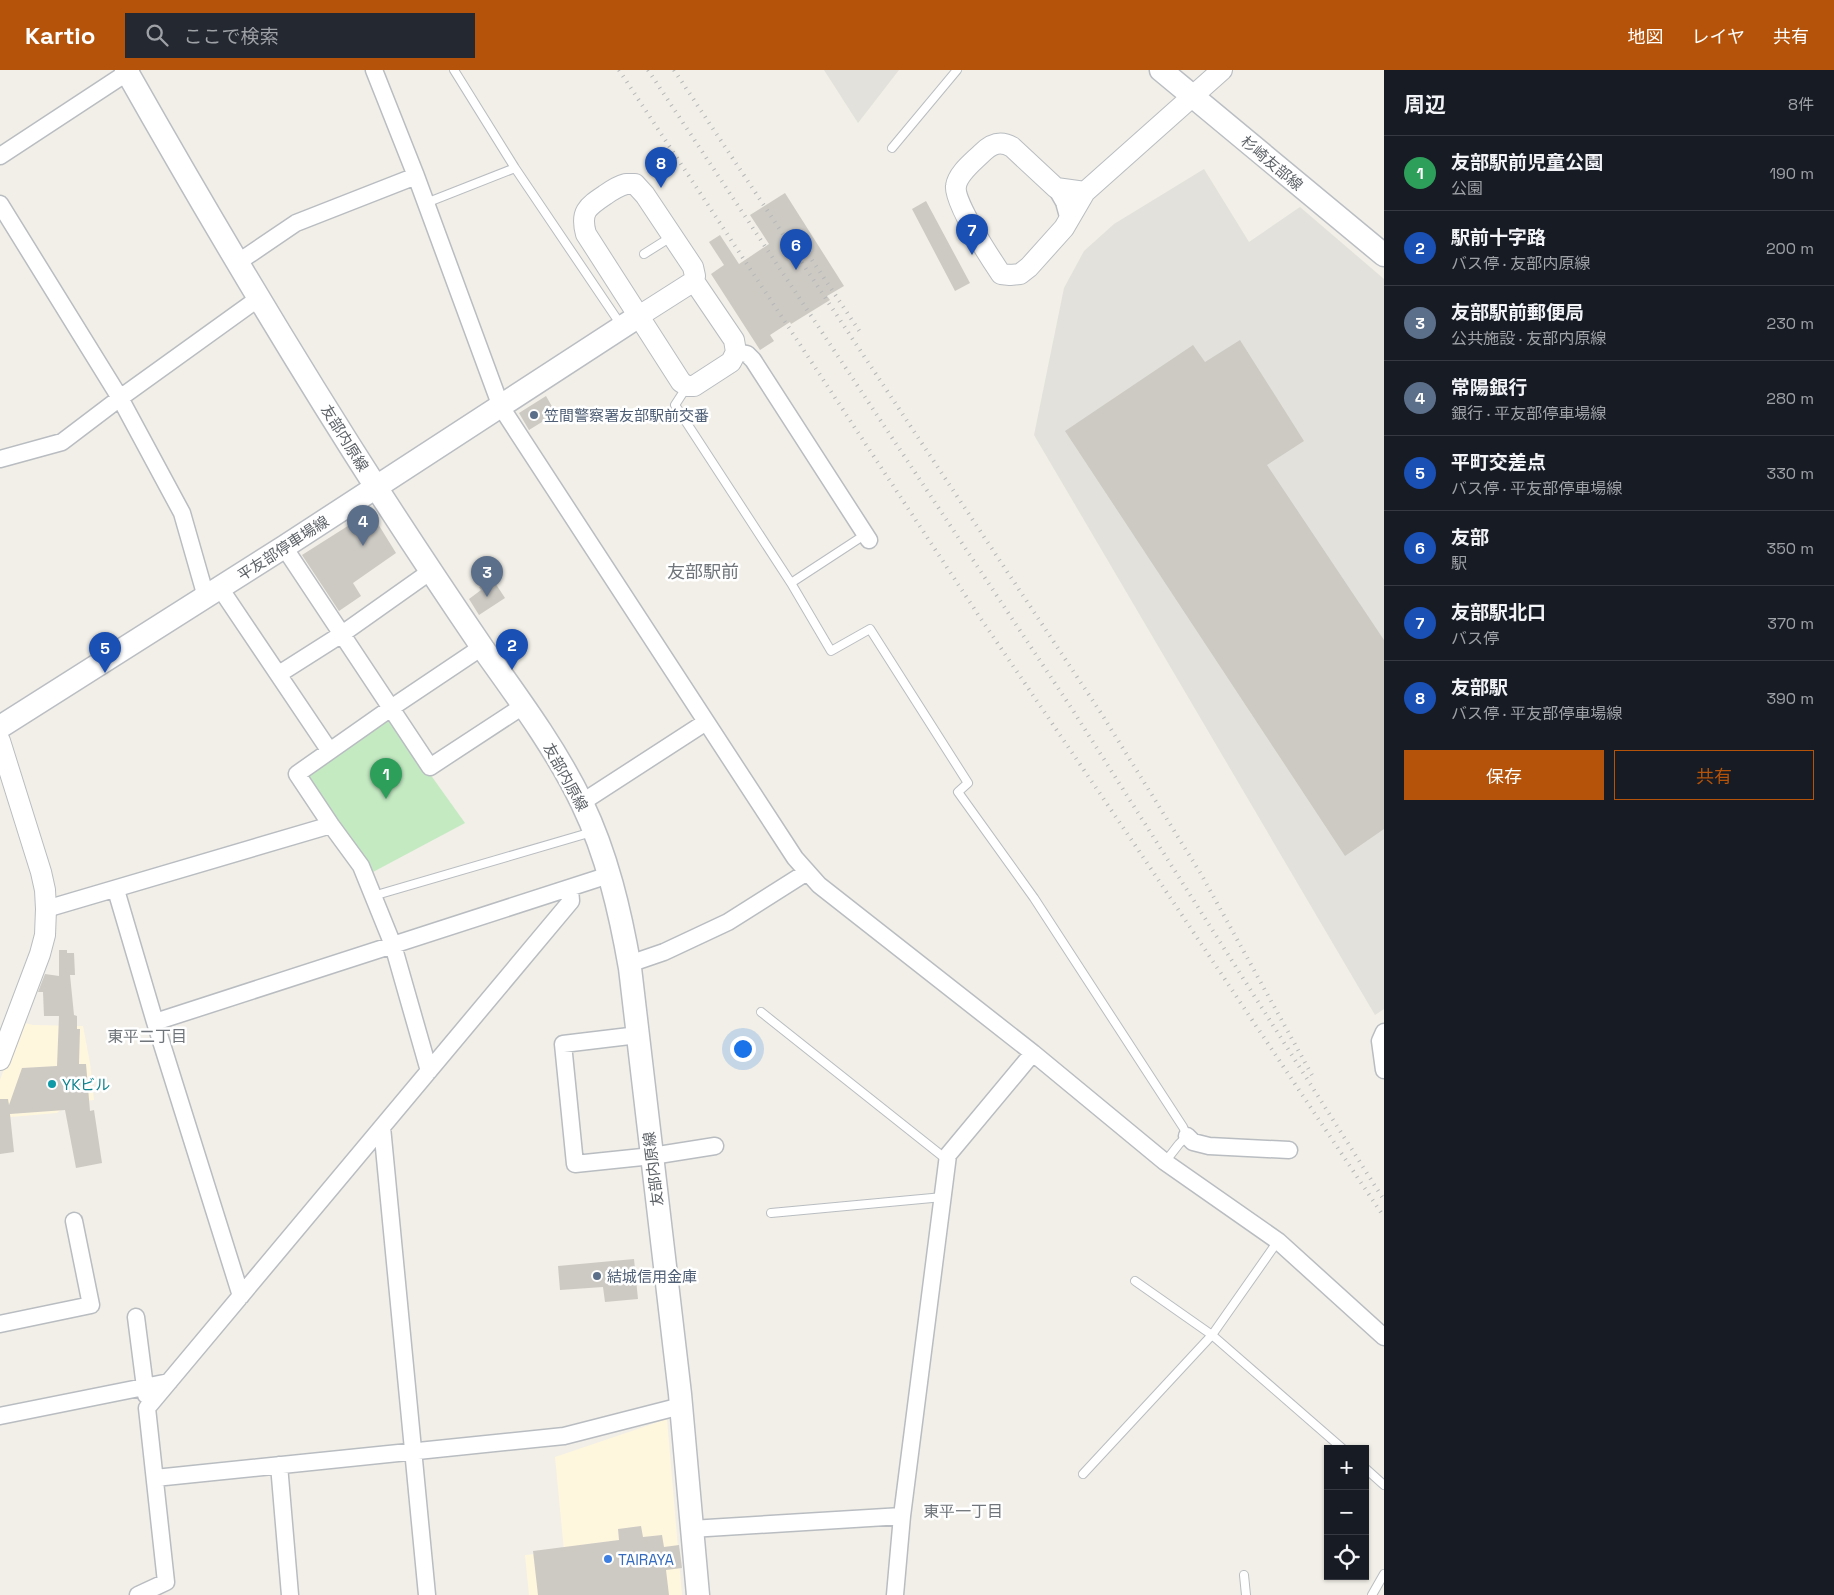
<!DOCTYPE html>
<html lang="ja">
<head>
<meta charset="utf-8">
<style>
  :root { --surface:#171b24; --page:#242831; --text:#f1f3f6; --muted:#9ea1a6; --line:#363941; --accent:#b45309 }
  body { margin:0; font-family:"Space Grotesk","Noto Sans JP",sans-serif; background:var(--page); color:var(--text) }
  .controls { position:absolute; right:15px; bottom:15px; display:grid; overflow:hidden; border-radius:0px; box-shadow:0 1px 4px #0004 }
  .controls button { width:45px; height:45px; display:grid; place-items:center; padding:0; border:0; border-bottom:1px solid var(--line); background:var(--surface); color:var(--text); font:25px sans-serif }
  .you { position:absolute; left:742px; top:978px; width:18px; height:18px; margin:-12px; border:4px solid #fff; border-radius:50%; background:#1a73e8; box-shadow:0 0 0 8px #1a73e833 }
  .badge { display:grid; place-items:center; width:32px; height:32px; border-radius:50%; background:var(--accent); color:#fff; font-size:16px; font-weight:700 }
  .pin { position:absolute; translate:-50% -41px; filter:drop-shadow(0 1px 2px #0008) }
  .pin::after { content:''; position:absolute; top:26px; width:18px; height:15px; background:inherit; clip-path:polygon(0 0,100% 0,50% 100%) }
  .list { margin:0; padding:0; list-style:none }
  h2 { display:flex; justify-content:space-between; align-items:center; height:65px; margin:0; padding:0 20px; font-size:21px }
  h2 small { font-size:16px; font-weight:400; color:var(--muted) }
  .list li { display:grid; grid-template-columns:32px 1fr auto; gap:15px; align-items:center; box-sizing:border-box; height:75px; padding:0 20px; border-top:1px solid var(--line) }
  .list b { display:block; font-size:19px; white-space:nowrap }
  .list p { margin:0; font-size:16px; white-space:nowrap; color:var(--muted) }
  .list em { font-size:16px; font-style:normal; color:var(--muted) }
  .actions { display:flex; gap:10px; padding:15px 20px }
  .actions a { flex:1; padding:11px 0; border:1px solid var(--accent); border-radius:0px; text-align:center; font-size:18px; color:var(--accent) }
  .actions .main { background:var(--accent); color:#fff }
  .icon { flex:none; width:28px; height:28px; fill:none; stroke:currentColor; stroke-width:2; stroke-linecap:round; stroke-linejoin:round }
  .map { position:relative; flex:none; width:1384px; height:1525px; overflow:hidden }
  header { display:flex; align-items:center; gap:30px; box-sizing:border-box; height:70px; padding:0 25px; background:var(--accent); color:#fff }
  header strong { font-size:24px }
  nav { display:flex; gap:28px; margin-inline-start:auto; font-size:18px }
  .search { width:350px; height:45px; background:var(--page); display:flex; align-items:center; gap:12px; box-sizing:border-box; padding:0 18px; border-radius:0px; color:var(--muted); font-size:19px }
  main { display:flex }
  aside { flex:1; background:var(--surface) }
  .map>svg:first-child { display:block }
</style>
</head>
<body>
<header>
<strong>Kartio</strong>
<div class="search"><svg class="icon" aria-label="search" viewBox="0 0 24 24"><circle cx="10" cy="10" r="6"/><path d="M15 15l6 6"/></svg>ここで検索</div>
<nav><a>地図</a><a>レイヤ</a><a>共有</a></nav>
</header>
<main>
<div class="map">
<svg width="1384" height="1525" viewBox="0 0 1384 1525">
  <rect width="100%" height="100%" fill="#f1efe7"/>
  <!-- commercial -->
  <path fill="#fff6de" d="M 21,952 L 33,955 L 83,956 L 90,993 L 94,1030 L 68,1033 L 57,1043 L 0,1048 L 0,1010 Z
    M 667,1349 L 682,1525 L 529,1525 L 525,1485 L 564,1481 L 555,1387 Z"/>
  <!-- industrial -->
  <path fill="#e2e1db" d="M 824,0 L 899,0 L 858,53 Z
    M 1204,99 L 1249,172 L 1300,137 L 1384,209 L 1384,939 L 1375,945 L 1034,365 L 1064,218 L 1084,181 L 1114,154 Z"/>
  <!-- green -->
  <path fill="#c4eac2" d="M 390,648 L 465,753 L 373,802 L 308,705 Z"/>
  <!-- building -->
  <path fill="#cdcac4" d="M 785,123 L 844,216 L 827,226 L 830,230 L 791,254 L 790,252 L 770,265 L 774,271 L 760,280 L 711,204 L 724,195 L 709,172 L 720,165 L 739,194 L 769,174 L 750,145 Z
    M 926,131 L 970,213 L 955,221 L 912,139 Z
    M 1240,270 L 1304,371 L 1267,395 L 1384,570 L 1384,759 L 1345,786 L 1065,361 L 1193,275 L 1205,292 Z
    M 546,326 L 554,340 L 547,343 L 550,347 L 529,360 L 519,343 Z
    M 362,447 L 375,449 L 396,483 L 353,513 L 361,526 L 339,541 L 302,485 Z
    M 492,508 L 505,528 L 479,545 L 469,529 L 481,520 L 479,517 Z
    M 59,880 L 67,880 L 67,883 L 74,883 L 75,905 L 70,905 L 74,945 L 77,946 L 77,959 L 80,959 L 79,994 L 86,994 L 90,1041 L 94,1040 L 102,1093 L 76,1098 L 65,1040 L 10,1044 L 14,1082 L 0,1084 L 0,1029 L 8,1029 L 9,1035 L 22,998 L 57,996 L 59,946 L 44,946 L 43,922 L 38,922 L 45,904 L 59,906 Z
    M 634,1189 L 638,1229 L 605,1232 L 603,1217 L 560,1220 L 558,1196 Z
    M 641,1456 L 643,1467 L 662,1465 L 664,1477 L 679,1475 L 682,1498 L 666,1500 L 669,1525 L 538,1525 L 533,1481 L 619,1470 L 618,1459 Z"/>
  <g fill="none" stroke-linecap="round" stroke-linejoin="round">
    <!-- service casing -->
    <g stroke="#b9bdc1" stroke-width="10">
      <path id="service" d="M 454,0 L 515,98 L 621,255
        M 892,78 L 957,0
        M 426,133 L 515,98
        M 644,184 L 671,167
        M 686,318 L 675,335 L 791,513 L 866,464
        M 791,513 L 831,581 L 870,559 L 968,713 L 958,722 L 1034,828 L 1183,1057 L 1187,1066 L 1179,1074 L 1165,1092
        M 373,826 L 592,762
        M 761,942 L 946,1089
        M 771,1143 L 943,1127
        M 1135,1211 L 1212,1265 L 1343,1379
        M 1365,1398 L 1384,1415
        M 1083,1404 L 1212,1265 L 1278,1171
        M 1244,1505 L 1246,1525
        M 1372,1525 L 1384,1504"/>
    </g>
    <!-- minor casing -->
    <g stroke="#b9bdc1" stroke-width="19">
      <path id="minor" d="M 374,0 L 416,106 L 501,337 L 795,788 L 819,815 L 1033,983 L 1165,1092 L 1278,1171 L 1384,1267
        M 0,86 L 131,0
        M 1056,118 L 1064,132 L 1069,150
        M 0,134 L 120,328 L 182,443 L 206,527
        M 237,193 L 296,153 L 416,106
        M 736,282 L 747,284 L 753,290 L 869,470
        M 0,389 L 62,372 L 120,328 L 259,228
        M 284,477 L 430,697 L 523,636
        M 220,518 L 329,680
        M 279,604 L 342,564 L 431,501
        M 581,733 L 706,652
        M 116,820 L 155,952 L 241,1226
        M 46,839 L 331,755
        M 629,894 L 664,882 L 728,852 L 807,802
        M 155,952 L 609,805
        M 1384,962 L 1380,971 L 1384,1000
        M 638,965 L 563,974 L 575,1094 L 652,1086 L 715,1076
        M 429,1001 L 393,875 L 361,796 L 331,755 L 297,704 L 391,638 L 482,577
        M 382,1057 L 427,1525
        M 1187,1066 L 1193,1072 L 1209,1076 L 1289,1080
        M 136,1247 L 146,1325
        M 0,1254 L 91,1235 L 74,1151
        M 0,1346 L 169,1312
        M 279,1395 L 290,1525
        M 155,1408 L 564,1366 L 681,1336
        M 691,1459 L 902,1446
        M 138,1525 L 166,1512 L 147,1338 L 571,831 L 570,819
        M 895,1525 L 902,1446 L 948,1085 L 1033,983"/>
    </g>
    <!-- tertiary casing -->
    <g stroke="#b9bdc1" stroke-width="22">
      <path id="tertiary" d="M 626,114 L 635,114 L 645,125 L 693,197 L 695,206 L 694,211 L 734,270 L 736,282 L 731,292 L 694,316 L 687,316 L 681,312 L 586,164 C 580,142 587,137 605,125 C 612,120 618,116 626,114 Z
        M 1085,122 L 1056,118 L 1012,77 C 1000,70 991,74 982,83 C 973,92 958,103 956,116 C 953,132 991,189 1001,204 L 1010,205 L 1020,204 L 1029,197 L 1064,158 L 1085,122 L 1222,0
        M 639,246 L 694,211
        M 0,671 L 41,802 L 45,820 L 46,839 L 45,865 L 40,884 L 0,990"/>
    </g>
    <!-- secondary casing -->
    <g stroke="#babec3" stroke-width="25">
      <path id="secondary" d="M 126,0 C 208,145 293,288 383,428 C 416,479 450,530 484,580 C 519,629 556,679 582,733 C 607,785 620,841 630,898 L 680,1324 L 698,1525
        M 1161,0 L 1384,185
        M 0,657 L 284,477 L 639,246"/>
    </g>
    <!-- service -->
    <use href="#service" stroke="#fff" stroke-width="8"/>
    <!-- minor -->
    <use href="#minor" stroke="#fff" stroke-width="16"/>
    <!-- tertiary -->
    <use href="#tertiary" stroke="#fff" stroke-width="20"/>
    <!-- secondary -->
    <use href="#secondary" stroke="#fff" stroke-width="22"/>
    <!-- rail -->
    <path stroke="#b6b7b8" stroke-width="4" stroke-dasharray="1 6" stroke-linecap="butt" d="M 619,0 L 979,546 L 1137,778 L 1384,1147
      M 648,0 L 1072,639 L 1384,1130
      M 674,0 L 1101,643 L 1201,804 L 1313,1007
      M 812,190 L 862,265"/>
  </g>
  <!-- markers -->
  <g fill="#5c6f8a" stroke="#fff" stroke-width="2">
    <circle cx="534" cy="345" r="5"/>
    <circle cx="597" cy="1206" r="5"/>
  </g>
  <circle fill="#0f9aa8" stroke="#fff" stroke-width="2" cx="52" cy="1014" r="5"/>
  <circle fill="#3f7fe0" stroke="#fff" stroke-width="2" cx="608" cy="1489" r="5"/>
  <g text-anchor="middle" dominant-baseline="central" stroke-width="5" stroke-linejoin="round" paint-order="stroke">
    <!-- street labels -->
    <g font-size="15" fill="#5e6368" stroke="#fff">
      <text transform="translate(1272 93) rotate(40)">杉崎友部線</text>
      <text transform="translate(345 368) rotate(58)">友部内原線</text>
      <text transform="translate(283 478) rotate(-33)">平友部停車場線</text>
      <text transform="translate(566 707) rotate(61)">友部内原線</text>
      <text transform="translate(653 1099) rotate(-97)">友部内原線</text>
    </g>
    <!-- service labels -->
    <g font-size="15" fill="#4e5e75" stroke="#fff" text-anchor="start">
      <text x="544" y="345">笠間警察署友部駅前交番</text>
      <text x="607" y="1206">結城信用金庫</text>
    </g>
    <!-- culture labels -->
    <g font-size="15" fill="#0d838f" stroke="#fff" text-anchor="start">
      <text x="62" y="1014">YKビル</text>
    </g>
    <!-- shop labels -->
    <g font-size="15" fill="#366cbe" stroke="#fff" text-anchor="start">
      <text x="618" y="1489">TAIRAYA</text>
    </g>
    <!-- neighbourhood labels -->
    <g font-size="16" fill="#6f757a" stroke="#fff">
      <text x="147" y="966">東平二丁目</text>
      <text x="963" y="1441">東平一丁目</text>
    </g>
    <!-- quarter labels -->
    <g font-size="18" fill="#6f757a" stroke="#fff">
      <text x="703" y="501">友部駅前</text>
    </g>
  </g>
</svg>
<div class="controls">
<button>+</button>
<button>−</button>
<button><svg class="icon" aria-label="locate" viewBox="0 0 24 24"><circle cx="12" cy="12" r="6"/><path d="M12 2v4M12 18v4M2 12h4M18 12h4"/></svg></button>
</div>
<div class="you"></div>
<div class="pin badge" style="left:386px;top:729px;background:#2e9e5b">1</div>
<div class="pin badge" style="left:512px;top:600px;background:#1a4fb4">2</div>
<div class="pin badge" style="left:487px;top:527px;background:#5c6f8a">3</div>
<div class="pin badge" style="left:363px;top:476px;background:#5c6f8a">4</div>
<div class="pin badge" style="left:105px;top:603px;background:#1a4fb4">5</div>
<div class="pin badge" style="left:796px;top:200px;background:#1a4fb4">6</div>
<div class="pin badge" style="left:972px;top:185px;background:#1a4fb4">7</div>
<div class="pin badge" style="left:661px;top:118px;background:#1a4fb4">8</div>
</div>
<aside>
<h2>周辺<small>8件</small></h2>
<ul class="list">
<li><span class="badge" style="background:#2e9e5b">1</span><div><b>友部駅前児童公園</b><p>公園</p></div><em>190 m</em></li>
<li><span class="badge" style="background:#1a4fb4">2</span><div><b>駅前十字路</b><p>バス停 · 友部内原線</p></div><em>200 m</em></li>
<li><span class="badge" style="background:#5c6f8a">3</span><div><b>友部駅前郵便局</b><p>公共施設 · 友部内原線</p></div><em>230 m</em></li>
<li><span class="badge" style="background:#5c6f8a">4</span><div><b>常陽銀行</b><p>銀行 · 平友部停車場線</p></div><em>280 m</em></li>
<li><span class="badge" style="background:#1a4fb4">5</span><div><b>平町交差点</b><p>バス停 · 平友部停車場線</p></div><em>330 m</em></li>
<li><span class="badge" style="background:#1a4fb4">6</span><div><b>友部</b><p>駅</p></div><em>350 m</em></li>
<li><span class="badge" style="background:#1a4fb4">7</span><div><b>友部駅北口</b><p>バス停</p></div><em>370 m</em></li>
<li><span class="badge" style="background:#1a4fb4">8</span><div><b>友部駅</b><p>バス停 · 平友部停車場線</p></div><em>390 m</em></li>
</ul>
<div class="actions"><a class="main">保存</a><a>共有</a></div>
</aside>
</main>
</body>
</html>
